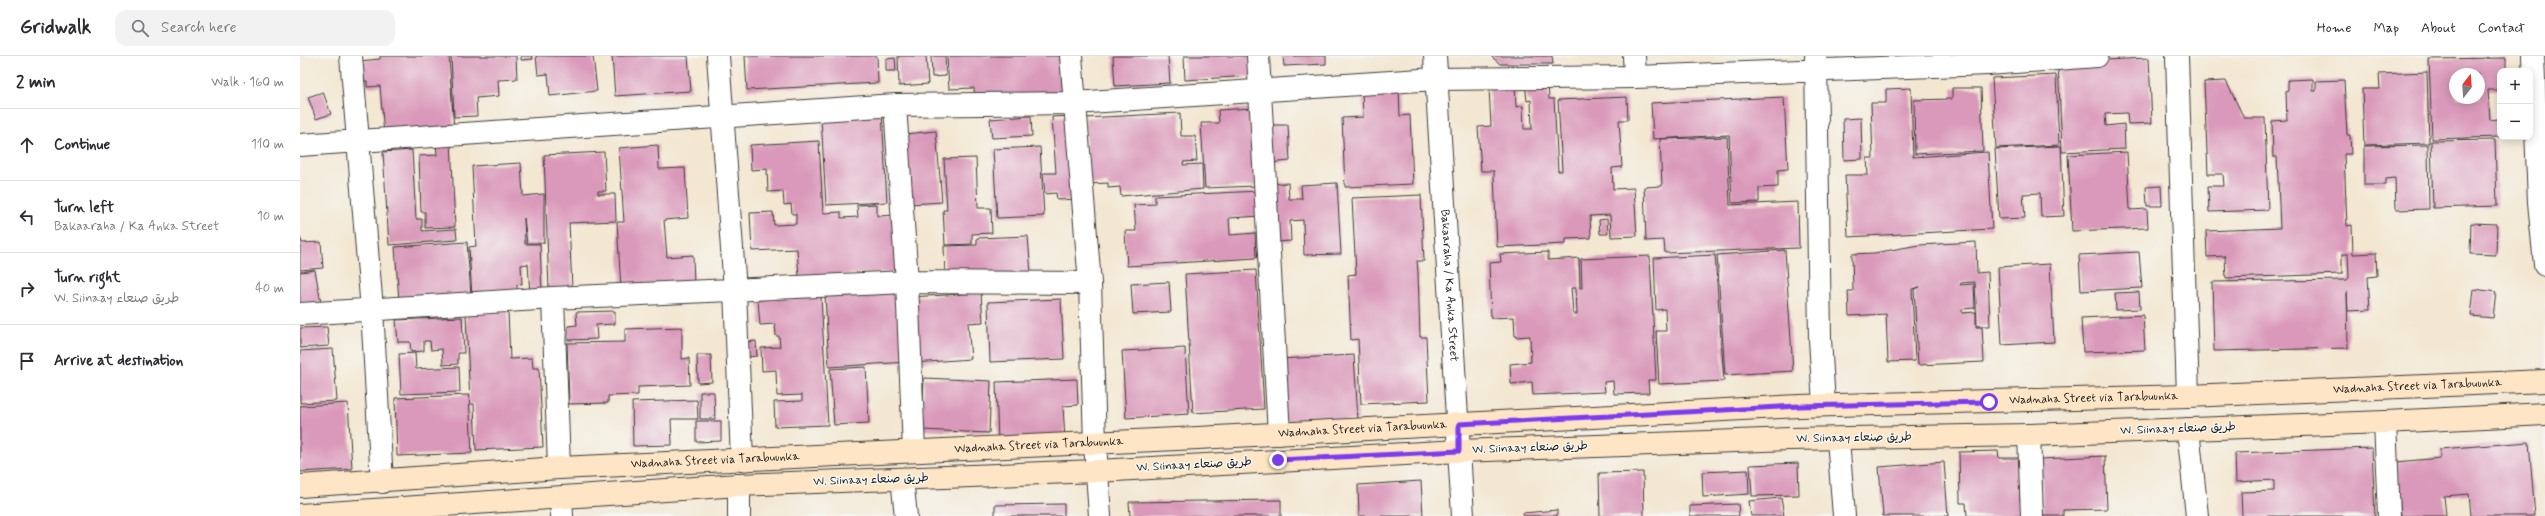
<!DOCTYPE html>
<html lang="en">
<head>
<meta charset="utf-8">
<style>
  :root { --surface:#fff; --page:#f2f2f3; --text:#2b2b33; --muted:#7c7c81; --line:#e1e1e2 }
  body { margin:0; font-family:Mynerve,"Playpen Sans Arabic",sans-serif; background:var(--page); color:var(--text) }
  .controls { position:absolute; right:12px; top:12px; display:grid; overflow:hidden; border-radius:8px; box-shadow:0 2px 10px #0003 }
  .controls button { width:36px; height:36px; display:grid; place-items:center; padding:0; border:0; border-bottom:1px solid var(--line); background:var(--surface); color:var(--text); font:20px sans-serif }
  .compass { position:absolute; left:2149px; top:12px; width:36px; height:36px; border-radius:50%; background:var(--surface); box-shadow:0 2px 10px #0003; rotate:17deg }
  .stop { position:absolute; width:12px; height:12px; margin:-9px; border:3px solid #7c3aed; border-radius:50%; background:#fff }
  .stop.end { background:#7c3aed; border-color:#fff; box-shadow:0 1px 4px #0008 }
  .list { margin:0; padding:0; list-style:none }
  h2 { display:flex; justify-content:space-between; align-items:center; height:52px; margin:0; padding:0 16px; font-size:17px }
  h2 small { font-size:13px; font-weight:400; color:var(--muted) }
  .list li { display:grid; grid-template-columns:26px 1fr auto; gap:12px; align-items:center; box-sizing:border-box; height:72px; padding:0 16px; border-top:1px solid var(--line) }
  .list b { display:block; font-size:15px; white-space:nowrap }
  .list p { margin:0; font-size:13px; white-space:nowrap; color:var(--muted) }
  .list em { font-size:13px; font-style:normal; color:var(--muted) }
  .icon { flex:none; width:22px; height:22px; fill:none; stroke:currentColor; stroke-width:2; stroke-linecap:round; stroke-linejoin:round }
  .map { position:relative; flex:none; width:2245px; height:460px; overflow:hidden }
  header { display:flex; align-items:center; gap:24px; box-sizing:border-box; height:56px; padding:0 20px; background:var(--surface); border-bottom:1px solid var(--line) }
  header strong { font-size:19px }
  nav { display:flex; gap:22px; margin-inline-start:auto; font-size:14px }
  .search { width:280px; height:36px; background:var(--page); display:flex; align-items:center; gap:10px; box-sizing:border-box; padding:0 14px; border-radius:12px; color:var(--muted); font-size:15px }
  main { display:flex }
  aside { flex:1; background:var(--surface) }
  .map>svg:first-child { display:block }
</style>
</head>
<body>
<header>
<strong>Gridwalk</strong>
<div class="search"><svg class="icon" aria-label="search" viewBox="0 0 24 24"><circle cx="10" cy="10" r="6"/><path d="M15 15l6 6"/></svg>Search here</div>
<nav><a>Home</a><a>Map</a><a>About</a><a>Contact</a></nav>
</header>
<main>
<aside>
<h2>2 min<small>Walk · 160 m</small></h2>
<ul class="list">
<li><svg class="icon" aria-label="ahead" viewBox="0 0 24 24"><path d="M12 20V5M6 11l6-6 6 6"/></svg><div><b>Continue</b></div><em>110 m</em></li>
<li><svg class="icon" aria-label="left" viewBox="0 0 24 24"><path d="M17 20v-9H6M10 6l-5 5 5 5"/></svg><div><b>Turn left</b><p>Bakaaraha / Ka Anka Street</p></div><em>10 m</em></li>
<li><svg class="icon" aria-label="right" viewBox="0 0 24 24"><path d="M7 20v-9h11M14 6l5 5-5 5"/></svg><div><b>Turn right</b><p>W. Siinaay طريق صنعاء</p></div><em>40 m</em></li>
<li><svg class="icon" aria-label="arrive" viewBox="0 0 24 24"><path d="M6 21V4h12l-3 4 3 4H6"/></svg><div><b>Arrive at destination</b></div></li>
</ul>
</aside>
<div class="map">
<svg width="2245" height="460" viewBox="0 0 2245 460">
  <rect width="100%" height="100%" fill="#f6f6f2"/>
  <filter id="ink" filterUnits="userSpaceOnUse"><feTurbulence type="fractalNoise" baseFrequency=".025" numOctaves="2"/><feDisplacementMap in="SourceGraphic" scale="8" xChannelSelector="R" yChannelSelector="G"/><feConvolveMatrix kernelMatrix="1 2 1 2 8 2 1 2 1" color-interpolation-filters="sRGB"/></filter>
  <filter id="wash" filterUnits="userSpaceOnUse"><feTurbulence type="fractalNoise" baseFrequency=".012" numOctaves="4" result="noise"/><feDisplacementMap in="SourceGraphic" scale="16" xChannelSelector="R" yChannelSelector="G"/><feGaussianBlur stdDeviation="0.9" result="paint"/><feColorMatrix in="noise" values="0 0 0 0 0 0 0 0 0 0 0 0 0 0 0 0 0 1.4 0 .05"/><feComposite in="paint" operator="in"/></filter>
  <g filter="url(#wash)">
    <rect width="100%" height="100%" fill="#f3e7d2"/>
    <g id="blocks">
      <!-- building -->
      <path fill="#da99ba" fill-rule="evenodd" d="M 80,0 L 149,0 L 154,74 L 84,79 L 80,30 L 67,31 L 67,25 L 61,25 L 60,5 L 80,3 Z
        M 151,0 L 216,0 L 217,23 L 198,24 L 199,40 L 176,42 L 177,60 L 154,61 Z
        M 221,0 L 232,0 L 233,3 L 221,4 Z
        M 236,0 L 293,0 L 297,35 L 250,40 L 248,18 L 238,19 Z
        M 312,0 L 388,0 L 391,35 L 315,40 Z
        M 445,0 L 577,0 L 578,27 L 447,34 Z
        M 598,0 L 626,0 L 628,28 L 599,30 Z
        M 631,0 L 645,0 L 646,20 L 632,21 Z
        M 647,0 L 760,0 L 763,41 L 675,46 L 674,32 L 649,33 Z
        M 813,0 L 868,0 L 870,27 L 815,30 Z
        M 884,0 L 950,0 L 951,20 L 885,24 Z
        M 983,0 L 1026,0 L 1026,8 L 984,10 Z
        M 1191,0 L 1252,0 L 1253,8 L 1200,8 Z
        M 595,2 L 596,15 L 586,15 L 586,3 Z
        M 1849,2 L 1852,67 L 1828,68 L 1827,57 L 1805,58 L 1806,70 L 1824,68 L 1825,93 L 1762,96 L 1758,6 Z
        M 2206,2 L 2206,15 L 2200,15 L 2200,34 L 2188,34 L 2190,64 L 2198,63 L 2199,81 L 2132,83 L 2129,3 ZM 2155,18 L 2179,18 L 2179,42 L 2155,42 Z
        M 2127,16 L 2129,87 L 2064,89 L 2062,33 L 2080,33 L 2079,18 Z
        M 1756,19 L 1759,89 L 1696,92 L 1692,22 Z
        M 2013,23 L 2013,35 L 2016,35 L 2016,25 L 2044,24 L 2047,79 L 2050,79 L 2051,98 L 2044,98 L 2047,170 L 2052,169 L 2053,198 L 2076,197 L 2077,220 L 2068,221 L 2070,254 L 2048,255 L 2047,236 L 2048,292 L 1914,295 L 1912,226 L 2047,224 L 2049,222 L 2048,198 L 2042,198 L 2042,218 L 1926,222 L 1925,200 L 1907,201 L 1906,175 L 1980,172 L 1977,101 L 1973,101 L 1972,65 L 1987,64 L 1986,36 L 1988,35 L 1988,24 Z
        M 1926,25 L 1944,62 L 1965,62 L 1968,154 L 1909,156 L 1908,130 L 1924,130 L 1923,118 L 1908,118 L 1904,26 Z
        M 1248,26 L 1249,43 L 1254,43 L 1258,115 L 1262,115 L 1258,44 L 1327,41 L 1328,64 L 1319,64 L 1322,111 L 1312,112 L 1313,133 L 1334,132 L 1337,180 L 1311,181 L 1310,159 L 1290,160 L 1291,182 L 1266,183 L 1266,188 L 1197,191 L 1194,118 L 1194,115 L 1181,115 L 1178,71 L 1191,70 L 1189,31 L 1215,29 L 1216,51 L 1223,50 L 1224,73 L 1232,73 L 1231,44 L 1227,45 L 1225,27 Z
        M 1611,32 L 1613,101 L 1688,96 L 1692,173 L 1548,181 L 1545,119 L 1568,119 L 1567,102 L 1573,102 L 1571,47 L 1586,47 L 1586,33 Z
        M 1652,32 L 1681,32 L 1683,95 L 1615,98 L 1614,44 L 1652,43 Z
        M 1099,33 L 1100,60 L 1110,59 L 1113,128 L 1045,131 L 1042,62 L 1063,61 L 1062,35 Z
        M 23,36 L 31,58 L 16,63 L 8,41 Z
        M 1484,41 L 1488,113 L 1478,114 L 1478,131 L 1459,132 L 1459,146 L 1432,147 L 1429,79 L 1353,83 L 1351,47 Z
        M 952,52 L 957,130 L 905,132 L 901,67 L 919,67 L 918,54 Z
        M 582,57 L 587,146 L 526,149 L 521,61 Z
        M 880,57 L 881,80 L 895,80 L 897,105 L 883,106 L 883,109 L 902,108 L 903,133 L 821,140 L 820,131 L 808,132 L 808,127 L 789,128 L 785,62 Z
        M 731,60 L 732,80 L 692,82 L 690,63 Z
        M 773,60 L 777,143 L 757,144 L 756,137 L 745,138 L 743,117 L 756,117 L 752,61 Z
        M 1561,62 L 1562,103 L 1544,104 L 1543,63 Z
        M 967,69 L 988,69 L 990,105 L 969,107 Z
        M 636,75 L 642,146 L 611,148 L 605,78 Z
        M 1427,81 L 1430,149 L 1498,146 L 1499,192 L 1365,197 L 1364,184 L 1346,185 L 1344,131 L 1362,130 L 1360,83 Z
        M 2195,84 L 2197,150 L 2133,152 L 2131,85 Z
        M 151,85 L 155,171 L 125,172 L 125,156 L 121,156 L 119,100 L 137,99 L 136,86 Z
        M 519,85 L 523,157 L 541,156 L 541,162 L 558,161 L 557,149 L 577,148 L 577,160 L 597,159 L 601,216 L 499,221 L 497,193 L 452,195 L 450,157 L 473,156 L 474,169 L 496,168 L 496,158 L 492,158 L 491,148 L 484,149 L 483,135 L 468,136 L 467,113 L 451,114 L 450,89 Z
        M 358,89 L 359,113 L 385,112 L 388,162 L 364,164 L 367,201 L 393,199 L 394,229 L 321,233 L 317,166 L 324,166 L 319,92 Z
        M 2128,89 L 2129,153 L 2096,154 L 2095,122 L 2085,123 L 2085,129 L 2064,129 L 2064,90 Z
        M 1761,90 L 1764,160 L 1741,161 L 1740,137 L 1723,138 L 1725,162 L 1699,163 L 1695,93 Z
        M 740,91 L 744,160 L 697,162 L 693,93 Z
        M 112,94 L 116,163 L 122,163 L 122,175 L 156,173 L 157,184 L 89,189 L 83,96 Z
        M 304,96 L 306,135 L 298,135 L 298,138 L 315,138 L 316,165 L 269,167 L 272,232 L 249,233 L 244,99 Z
        M 1827,96 L 1830,154 L 1847,153 L 1848,172 L 1772,175 L 1768,99 Z
        M 676,102 L 678,152 L 691,152 L 692,177 L 672,178 L 672,188 L 645,189 L 643,154 L 647,154 L 644,103 Z
        M 221,107 L 223,140 L 244,138 L 244,187 L 227,187 L 224,162 L 225,188 L 240,188 L 242,237 L 230,238 L 228,208 L 221,209 L 222,228 L 217,229 L 217,239 L 172,241 L 169,191 L 176,190 L 172,110 Z
        M 988,127 L 989,143 L 1002,143 L 1001,129 L 1037,127 L 1041,198 L 1004,199 L 1003,164 L 990,165 L 991,185 L 974,186 L 972,128 Z
        M 1861,130 L 1862,150 L 1847,150 L 1846,131 Z
        M 960,135 L 961,160 L 929,162 L 930,179 L 955,177 L 956,202 L 827,210 L 825,175 L 836,175 L 834,149 L 855,148 L 855,140 Z
        M 1121,139 L 1124,205 L 1117,205 L 1118,216 L 1120,281 L 1126,281 L 1129,345 L 1061,348 L 1058,283 L 1051,284 L 1048,219 L 1056,218 L 1052,142 Z
        M 1307,163 L 1308,178 L 1300,178 L 1299,164 Z
        M 2171,167 L 2197,168 L 2196,199 L 2170,198 Z
        M 728,180 L 731,218 L 645,222 L 644,190 L 677,189 L 677,182 Z
        M 0,181 L 2,187 L 21,186 L 23,212 L 0,214 Z
        M 167,186 L 171,239 L 99,245 L 95,191 Z
        M 1676,186 L 1677,217 L 1688,216 L 1690,270 L 1677,270 L 1675,226 L 1661,227 L 1660,229 L 1674,228 L 1675,252 L 1662,253 L 1662,257 L 1676,256 L 1676,271 L 1682,271 L 1684,306 L 1618,309 L 1614,233 L 1620,231 L 1612,233 L 1615,305 L 1588,306 L 1586,258 L 1549,260 L 1548,235 L 1553,235 L 1552,198 L 1574,197 L 1619,189 Z
        M 1485,194 L 1493,315 L 1425,319 L 1417,199 Z
        M 1248,196 L 1248,204 L 1279,202 L 1280,232 L 1282,232 L 1281,203 L 1350,200 L 1356,324 L 1348,324 L 1349,337 L 1314,338 L 1313,325 L 1304,326 L 1305,336 L 1233,339 L 1232,326 L 1211,328 L 1210,308 L 1231,306 L 1230,280 L 1215,281 L 1214,261 L 1191,262 L 1189,207 L 1201,206 L 1200,198 ZM 1271,232 L 1276,232 L 1277,258 L 1273,258 Z
        M 1839,196 L 1842,232 L 1781,235 L 1779,199 Z
        M 1415,199 L 1424,325 L 1359,328 L 1356,275 L 1366,275 L 1365,253 L 1356,254 L 1354,202 Z
        M 1750,208 L 1754,286 L 1702,289 L 1698,211 Z
        M 15,214 L 21,247 L 0,251 L 0,216 Z
        M 956,214 L 964,353 L 893,357 L 885,218 Z
        M 869,226 L 871,256 L 833,258 L 831,228 Z
        M 2174,233 L 2196,236 L 2193,262 L 2171,260 Z
        M 602,235 L 608,306 L 529,311 L 525,239 Z
        M 1839,236 L 1840,253 L 1816,254 L 1815,237 Z
        M 681,237 L 683,266 L 668,267 L 671,303 L 614,307 L 610,241 Z
        M 521,241 L 528,369 L 475,371 L 474,346 L 502,345 L 502,339 L 477,340 L 476,314 L 462,315 L 461,292 L 480,291 L 479,280 L 476,280 L 475,268 L 460,269 L 458,244 Z
        M 761,243 L 764,303 L 690,306 L 688,246 Z
        M 315,255 L 315,268 L 296,269 L 297,283 L 268,284 L 268,270 L 277,269 L 276,256 Z
        M 208,256 L 210,303 L 232,302 L 233,312 L 239,312 L 243,391 L 176,394 L 174,348 L 170,348 L 166,258 Z
        M 1843,259 L 1845,294 L 1783,296 L 1781,262 Z
        M 162,261 L 164,297 L 158,297 L 158,308 L 143,309 L 142,293 L 131,294 L 130,285 L 124,285 L 124,295 L 111,296 L 110,286 L 98,286 L 96,264 Z
        M 27,271 L 29,290 L 0,292 L 0,272 Z
        M 382,271 L 382,303 L 389,302 L 390,329 L 338,331 L 338,339 L 308,340 L 308,347 L 269,348 L 267,287 L 325,286 L 325,273 Z
        M 456,285 L 457,300 L 446,301 L 446,286 Z
        M 885,292 L 889,358 L 826,362 L 822,295 Z
        M 33,293 L 37,345 L 0,347 L 0,295 Z
        M 115,297 L 116,313 L 159,311 L 160,336 L 101,338 L 99,298 Z
        M 397,299 L 411,299 L 412,326 L 398,327 Z
        M 1054,299 L 1058,364 L 982,368 L 979,303 Z
        M 566,311 L 569,367 L 534,369 L 530,313 Z
        M 624,322 L 691,325 L 689,377 L 622,374 Z
        M 777,323 L 778,349 L 763,350 L 765,384 L 698,387 L 696,326 Z
        M 400,336 L 414,336 L 415,363 L 400,363 Z
        M 169,339 L 172,397 L 97,400 L 95,342 Z
        M 397,344 L 398,363 L 371,363 L 372,389 L 333,390 L 332,346 Z
        M 48,347 L 52,413 L 0,416 L 0,350 Z
        M 396,365 L 421,365 L 421,385 L 396,386 Z
        M 2229,386 L 2235,460 L 2171,460 L 2169,438 L 2144,440 L 2146,460 L 2101,460 L 2096,406 L 2140,402 L 2140,393 Z
        M 2072,392 L 2075,460 L 1942,460 L 1941,436 L 1974,435 L 1974,424 L 1936,426 L 1935,397 Z
        M 1698,395 L 1699,402 L 1720,402 L 1720,446 L 1728,446 L 1728,460 L 1667,460 L 1666,447 L 1660,447 L 1659,396 Z
        M 1805,400 L 1807,453 L 1763,454 L 1763,460 L 1743,460 L 1741,403 Z
        M 1644,406 L 1648,460 L 1583,460 L 1579,411 Z
        M 1498,407 L 1499,439 L 1452,440 L 1450,409 Z
        M 1448,414 L 1449,438 L 1403,441 L 1402,416 Z
        M 1343,416 L 1344,460 L 1300,460 L 1299,417 Z
        M 1121,425 L 1123,460 L 1059,460 L 1058,429 Z
        M 1481,442 L 1484,460 L 1451,460 L 1449,445 Z
        M 981,444 L 981,460 L 830,460 L 829,446 Z
        M 764,448 L 764,460 L 695,460 L 695,449 Z
        M 1438,448 L 1439,460 L 1390,460 L 1390,450 Z
        M 1257,454 L 1257,460 L 1223,460 L 1223,457 Z"/>
    </g>
  </g>
  <g filter="url(#ink)">
    <use href="#blocks" fill-opacity="0" stroke="#3c3a37" stroke-width="1"/>
    <g fill="none" stroke-linecap="round" stroke-linejoin="round">
      <!-- minor casing -->
      <g stroke="#3c3a37" stroke-width="24">
        <path id="minor" d="M 51,0 L 72,254 L 82,426
          M 418,0 L 435,234 L 442,404
          M 771,0 L 790,227 L 795,387 L 800,460
          M 958,0 L 979,378
          M 1334,0 L 1335,21
          M 1877,0 L 1888,340
          M 2233,0 L 2239,146 L 2245,209
          M 1516,1 L 1520,283 L 1524,349
          M 595,49 L 607,226 L 614,395
          M 0,89 L 595,49 L 774,47 L 1136,23 L 1335,21 L 1688,8 L 1797,0
          M 253,242 L 259,412
          M 0,258 L 253,242 L 607,226 L 790,227
          M 2085,366 L 2089,460
          M 1888,373 L 1897,460
          M 1729,379 L 1732,460
          M 1538,383 L 1544,460
          M 602,423 L 606,460
          M 439,429 L 439,460
          M 261,443 L 262,460"/>
      </g>
      <!-- tertiary casing -->
      <g stroke="#3c3a37" stroke-width="24">
        <g id="tertiary">
          <path id="s1" d="M 1135,0 L 1163,460"/>
        </g>
      </g>
      <!-- secondary casing -->
      <g stroke="#3c3a37" stroke-width="24">
        <g id="secondary">
          <path id="s2" d="M 0,430 L 259,412 L 898,382 L 1499,350 L 1888,340 L 2245,325"/>
          <path d="M 0,459 L 439,429 L 797,415 L 1159,395 L 1490,383 L 1729,379 L 2085,366 L 2245,358"/>
        </g>
      </g>
      <!-- minor -->
      <use href="#minor" stroke="#fff" stroke-width="22"/>
      <!-- tertiary -->
      <use href="#tertiary" stroke="#fff" stroke-width="22"/>
      <!-- secondary -->
      <use href="#secondary" stroke="#fee5c5" stroke-width="22"/>
    </g>
  </g>
  <g fill="none" stroke-linecap="round" stroke-linejoin="round" filter="url(#ink)">
    <!-- route -->
    <path stroke="#7c3aed" stroke-width="5" d="M 978,404 L 1159,395 L 1159,368 L 1499,350 L 1689,346"/>
  </g>
  <g text-anchor="middle" dominant-baseline="central" stroke-width="3" stroke-linejoin="round" paint-order="stroke">
    <!-- street labels -->
    <g font-size="12" fill="#1c1c1c" stroke="#f6f6f2">
      <text stroke="none"><textPath href="#s1" startOffset="230">Bakaaraha / Ka Anka Street</textPath></text>
      <text stroke="none"><textPath href="#s2" startOffset="2120">Wadnaha Street via Tarabuunka</textPath></text>
      <text stroke="none"><textPath href="#s2" startOffset="1796">Wadnaha Street via Tarabuunka</textPath></text>
      <text stroke="none"><textPath href="#s2" startOffset="1064">Wadnaha Street via Tarabuunka</textPath></text>
      <text transform="translate(1878 373) rotate(-2)">W. Siinaay طريق صنعاء</text>
      <text transform="translate(1554 382) rotate(-1)">W. Siinaay طريق صنعاء</text>
      <text stroke="none"><textPath href="#s2" startOffset="740">Wadnaha Street via Tarabuunka</textPath></text>
      <text transform="translate(1230 392) rotate(-2)">W. Siinaay طريق صنعاء</text>
      <text stroke="none"><textPath href="#s2" startOffset="416">Wadnaha Street via Tarabuunka</textPath></text>
      <text transform="translate(894 409) rotate(-3)">W. Siinaay طريق صنعاء</text>
      <text transform="translate(571 424) rotate(-2)">W. Siinaay طريق صنعاء</text>
    </g>
  </g>
</svg>
<div class="controls">
<button>+</button>
<button>−</button>
</div>
<svg class="compass" viewBox="-18 -18 36 36"><path d="M0-13l5 13h-10z" fill="#e53935"/><path d="M0 13l5-13h-10z" fill="#7c7c81"/></svg>
<div class="stop" style="left:1689px;top:346px"></div>
<div class="stop end" style="left:978px;top:404px"></div>
</div>
</main>
</body>
</html>
